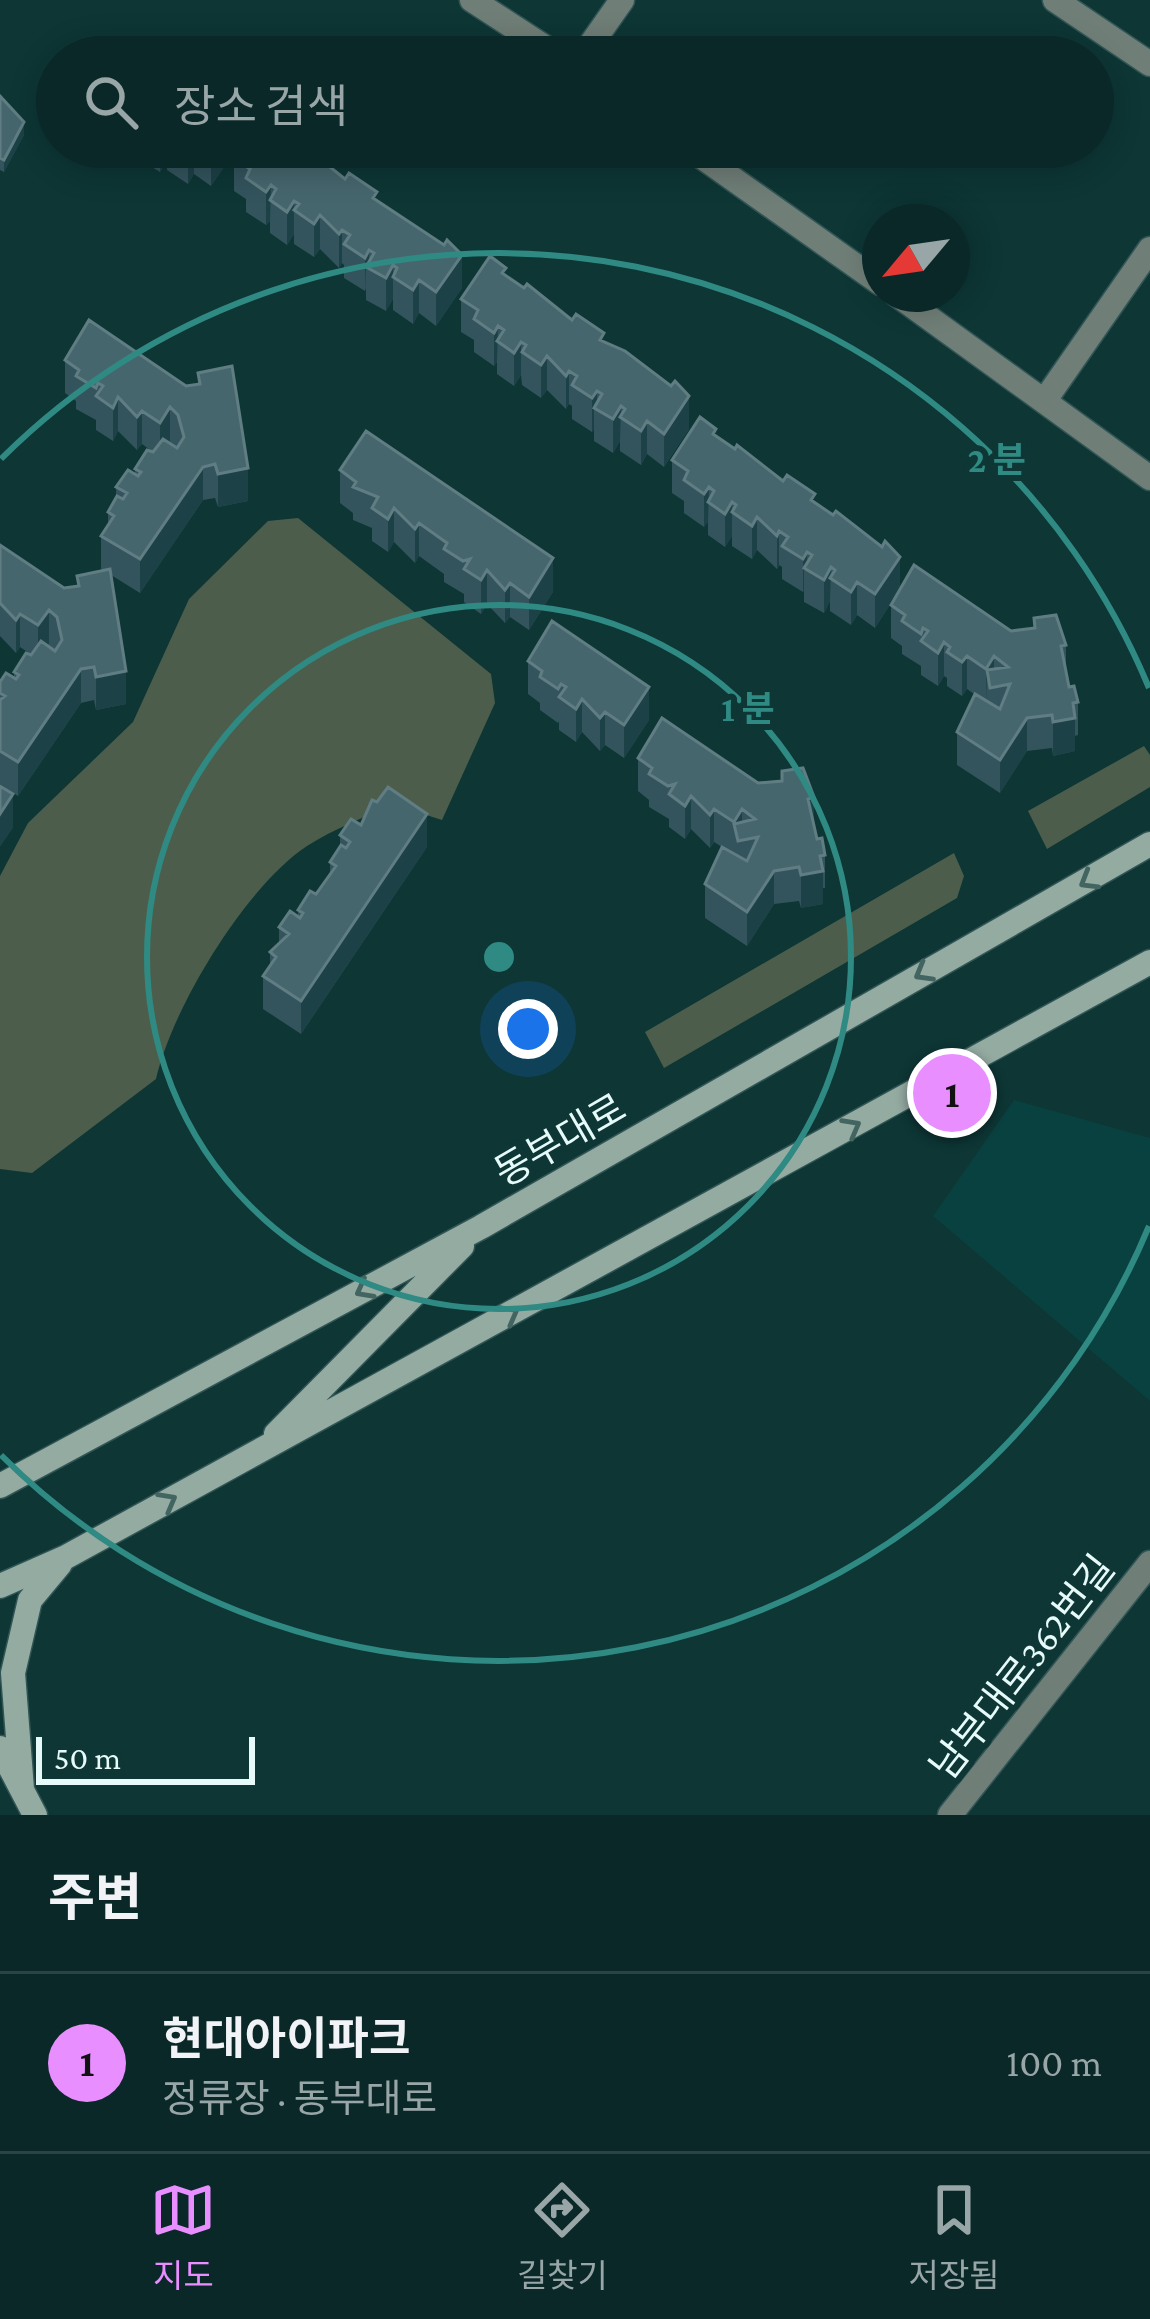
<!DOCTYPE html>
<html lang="ko">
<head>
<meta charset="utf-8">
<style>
  :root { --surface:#0a2828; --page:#183434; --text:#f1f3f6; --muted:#99a6a8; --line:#2a4445; --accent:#e88eff }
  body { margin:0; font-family:"Crimson Pro","Noto Sans KR",serif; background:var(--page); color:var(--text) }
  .compass { position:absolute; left:862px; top:204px; width:108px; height:108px; border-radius:50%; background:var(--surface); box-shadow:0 6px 30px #0003; rotate:241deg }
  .scale { position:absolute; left:36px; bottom:30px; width:219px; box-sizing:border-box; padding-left:12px; border:6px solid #e5faf9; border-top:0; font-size:33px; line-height:42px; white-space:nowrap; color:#e5faf9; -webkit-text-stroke:9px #0d3635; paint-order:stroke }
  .you { position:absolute; left:528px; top:1029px; width:42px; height:42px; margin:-30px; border:9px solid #fff; border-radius:50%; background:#1a73e8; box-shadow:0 0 0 18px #1a73e833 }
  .badge { display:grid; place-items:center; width:78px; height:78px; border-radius:50%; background:var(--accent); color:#111; font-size:39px; font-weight:700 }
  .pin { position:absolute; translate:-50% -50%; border:6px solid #fff; box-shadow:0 3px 12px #0006 }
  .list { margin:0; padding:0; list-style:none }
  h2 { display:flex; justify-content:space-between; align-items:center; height:156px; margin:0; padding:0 48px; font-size:51px }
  h2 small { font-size:39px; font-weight:400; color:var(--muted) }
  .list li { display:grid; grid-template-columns:78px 1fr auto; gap:36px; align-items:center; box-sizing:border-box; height:180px; padding:0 48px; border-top:3px solid var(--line) }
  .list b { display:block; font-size:45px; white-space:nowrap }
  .list p { margin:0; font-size:39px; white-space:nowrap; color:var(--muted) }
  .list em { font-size:39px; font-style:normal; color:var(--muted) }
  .icon { flex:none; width:66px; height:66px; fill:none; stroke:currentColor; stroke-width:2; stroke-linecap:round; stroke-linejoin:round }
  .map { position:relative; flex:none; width:1150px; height:1815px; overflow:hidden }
  .search { position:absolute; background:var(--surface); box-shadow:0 6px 30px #0003; left:36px; right:36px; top:36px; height:132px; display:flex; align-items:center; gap:30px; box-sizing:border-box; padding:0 42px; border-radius:66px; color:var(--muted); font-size:45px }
  .sheet { height:336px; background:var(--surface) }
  nav { display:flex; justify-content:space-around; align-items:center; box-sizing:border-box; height:168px; border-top:3px solid var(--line); background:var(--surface); font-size:33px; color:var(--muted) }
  nav a { display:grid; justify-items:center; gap:6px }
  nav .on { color:var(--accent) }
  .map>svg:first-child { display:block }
</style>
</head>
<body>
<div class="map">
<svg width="1150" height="1815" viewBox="0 0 1150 1815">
  <rect width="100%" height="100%" fill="#0d3635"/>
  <!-- built -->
  <path fill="#094140" d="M 1014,1100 L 1150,1138 L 1150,1401 L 933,1216 Z"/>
  <!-- green -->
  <path fill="#4c5e4b" d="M 298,518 L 491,674 L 495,703 L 442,820 L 392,804 C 364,818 333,829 307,846 C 246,886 172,1008 156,1079 L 32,1173 L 0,1169 L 0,876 L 28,823 L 133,722 L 189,599 L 268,521 Z
    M 1144,746 L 1150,755 L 1150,787 L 1047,849 L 1028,811 Z
    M 954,853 L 964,876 L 957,898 L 664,1068 L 645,1032 Z"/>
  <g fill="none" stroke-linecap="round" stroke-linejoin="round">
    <!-- street casing -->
    <g stroke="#305554" stroke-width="27">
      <path id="street" d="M 472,0 L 560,57
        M 1055,0 L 1150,64
        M 582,57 L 622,0
        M 688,147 L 880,283
        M 896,294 L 1150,478
        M 1045,400 L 1150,249
        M 950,1815 L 1150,1563"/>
    </g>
    <!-- secondary casing -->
    <g stroke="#305554" stroke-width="27">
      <path id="secondary" d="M 276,1434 L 462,1246
        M 0,1486 L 481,1227 L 1150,844
        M 0,1586 L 66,1557 L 1150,962
        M 0,1748 L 35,1815
        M 22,1789 L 13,1673 L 30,1600 L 60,1564"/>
    </g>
    <!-- street -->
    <use href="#street" stroke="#707e78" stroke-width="24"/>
    <!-- secondary -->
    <use href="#secondary" stroke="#94aba2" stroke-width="24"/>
  </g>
  <!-- wall -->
  <path fill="#33545d" d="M 0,96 L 24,135 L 4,172 L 0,170 Z
    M 133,147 L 237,147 L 237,148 L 211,186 L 194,174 L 188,184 L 167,170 L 167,160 L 160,172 L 141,160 L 141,148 L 139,151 Z
    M 234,158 L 345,179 L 377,201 L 462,288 L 436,326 L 419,313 L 413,324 L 393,310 L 393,299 L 386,311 L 366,300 L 366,288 L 365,291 L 344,278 L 344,265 L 342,263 L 339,268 L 320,249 L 314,257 L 294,244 L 294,234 L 287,245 L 270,233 L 270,221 L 266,225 L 246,212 L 246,199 L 234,191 Z
    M 506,276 L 604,341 L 689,429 L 664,467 L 647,454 L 641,465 L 620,451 L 620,441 L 613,453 L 594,441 L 594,429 L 592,432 L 572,419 L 572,406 L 569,404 L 566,409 L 547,390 L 541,398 L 522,385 L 521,375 L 514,386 L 497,374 L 497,362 L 494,366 L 474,352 L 474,340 L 461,332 L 461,299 Z
    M 65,360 L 186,386 L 198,384 L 198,373 L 248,501 L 218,507 L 215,498 L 203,500 L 140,593 L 111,575 L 126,704 L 96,710 L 94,700 L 81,703 L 18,796 L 0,784 L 0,682 L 14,678 L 14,672 L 32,655 L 20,647 L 16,653 L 0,636 L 0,545 L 64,588 L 77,587 L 77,576 L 103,570 L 101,569 L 101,536 L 108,526 L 108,512 L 116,498 L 116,487 L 135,475 L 135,469 L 153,452 L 142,444 L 137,450 L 118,431 L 113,441 L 96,430 L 96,420 L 76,409 L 76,401 L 65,393 Z
    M 716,436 L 815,503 L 900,589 L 1011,631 L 1066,645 L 1066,673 L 1069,687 L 1078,702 L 1078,735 L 1075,736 L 1075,751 L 1053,756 L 1052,748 L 1027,751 L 1000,793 L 957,765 L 957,732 L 974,694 L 967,689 L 962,696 L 947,686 L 947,678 L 944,676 L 938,686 L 921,675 L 921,666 L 902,654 L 902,646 L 891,638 L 891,605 L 897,594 L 875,628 L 857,615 L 851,625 L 830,611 L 830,601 L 824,613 L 804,602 L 804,590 L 803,592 L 782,579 L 782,567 L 779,565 L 777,569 L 757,550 L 752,559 L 732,546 L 732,536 L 725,547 L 708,535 L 708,522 L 704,527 L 684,513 L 684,501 L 672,493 L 672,460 Z
    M 340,470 L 553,592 L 529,630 L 510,617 L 505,623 L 487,604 L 481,614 L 464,602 L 464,594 L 444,582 L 444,574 L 419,556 L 415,563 L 394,542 L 388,552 L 372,541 L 372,528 L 353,520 L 353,513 L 340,503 Z
    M 528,661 L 649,720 L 624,758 L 605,745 L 600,751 L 582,732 L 576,742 L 559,730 L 559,721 L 558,723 L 540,710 L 540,703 L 528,694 Z
    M 638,758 L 814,826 L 817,839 L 825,855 L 825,888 L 823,888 L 823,904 L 801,908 L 799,901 L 774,904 L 747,946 L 705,918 L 705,884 L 722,847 L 714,842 L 710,848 L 691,829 L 685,839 L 669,827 L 669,819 L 649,807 L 649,800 L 638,791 Z
    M 361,825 L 427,847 L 301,1034 L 263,1009 L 263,976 L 270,966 L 270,952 L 279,943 L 279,927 L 298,916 L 298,910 L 316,894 L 330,875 L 330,862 L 340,846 L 340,835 Z"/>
  <!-- shaded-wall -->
  <path fill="#1c4146" d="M 24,122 L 24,135 L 4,172 L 4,160 Z
    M 160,147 L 167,147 L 167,160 L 160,172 Z
    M 190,147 L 194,147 L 194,174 L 188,184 L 188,150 Z
    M 215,147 L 237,148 L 211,186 L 211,153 Z
    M 271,185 L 270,221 L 266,225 L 266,192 Z
    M 294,201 L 294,234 L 287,245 L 287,212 Z
    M 320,215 L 320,249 L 314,257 L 314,224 Z
    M 342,230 L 342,263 L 339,268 L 339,234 Z
    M 369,250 L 369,268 L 366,267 L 365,291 L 365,258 Z
    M 462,255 L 462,288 L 436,326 L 436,292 Z
    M 393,265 L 393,299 L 386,311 L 386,278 Z
    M 419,280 L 419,313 L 413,324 L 413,290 Z
    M 498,326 L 497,362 L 494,366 L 494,333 Z
    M 521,342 L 521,375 L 514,386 L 514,353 Z
    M 547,356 L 547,390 L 541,398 L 541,365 Z
    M 569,371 L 569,404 L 566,409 L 566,376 Z
    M 597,391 L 597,410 L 594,408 L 594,429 L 592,432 L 592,398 Z
    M 689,396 L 689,429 L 664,467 L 664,434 Z
    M 118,397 L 118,431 L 113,441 L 113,408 Z
    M 621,406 L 620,441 L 613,453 L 613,419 Z
    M 170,407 L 170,441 L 160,456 L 160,423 Z
    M 142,411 L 142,444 L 137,450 L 137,417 Z
    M 647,421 L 647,454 L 641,465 L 641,431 Z
    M 203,467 L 203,500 L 140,593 L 140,559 Z
    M 248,468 L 248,501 L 218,507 L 218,474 Z
    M 709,487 L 708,522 L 704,527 L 704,494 Z
    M 732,502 L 732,536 L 725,547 L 725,514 Z
    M 394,508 L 394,542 L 388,552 L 388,519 Z
    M 757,517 L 757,550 L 752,559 L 752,526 Z
    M 419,523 L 419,556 L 415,563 L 415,529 Z
    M 779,531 L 779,565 L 777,569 L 777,536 Z
    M 807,552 L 807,570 L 804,568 L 804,590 L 803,592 L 803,559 Z
    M 900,557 L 900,590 L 875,628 L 875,594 Z
    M 553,558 L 553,592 L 529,630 L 529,597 Z
    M 831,567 L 830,601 L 824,613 L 824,580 Z
    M 487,570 L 487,604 L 481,614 L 481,580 Z
    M 857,582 L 857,615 L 851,625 L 851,592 Z
    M 510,583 L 510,617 L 505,623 L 505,590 Z
    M 49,610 L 49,644 L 38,658 L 38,625 Z
    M 20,614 L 20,647 L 16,653 L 16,620 Z
    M 944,642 L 944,676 L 938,686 L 938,653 Z
    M 967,656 L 967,689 L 962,696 L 962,662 Z
    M 994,656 L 994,687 L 987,670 L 986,702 L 986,669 Z
    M 81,669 L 81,703 L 18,796 L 18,762 Z
    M 126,671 L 126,704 L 96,710 L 96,677 Z
    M 649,687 L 649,720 L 624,758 L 624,725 Z
    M 582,699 L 582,732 L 576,742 L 576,709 Z
    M 605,712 L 605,745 L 600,751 L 600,718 Z
    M 1027,718 L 1027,751 L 1000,793 L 1000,760 Z
    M 1075,718 L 1075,751 L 1053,756 L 1053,722 Z
    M 13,794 L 13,828 L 0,847 L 0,814 Z
    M 691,796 L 691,829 L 685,839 L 685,806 Z
    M 814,797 L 814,831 L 808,799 Z
    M 714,809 L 714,842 L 710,848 L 710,815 Z
    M 742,809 L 742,840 L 734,824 L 734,855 L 734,822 Z
    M 427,814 L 427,847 L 301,1034 L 301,1001 Z
    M 774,871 L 774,904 L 747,946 L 747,912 Z
    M 823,871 L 823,904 L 801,908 L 801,875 Z"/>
  <!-- building -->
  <path fill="#46666e" stroke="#5f7d83" stroke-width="3" d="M 139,43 L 151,52 L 149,57 L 131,57 Z
    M 0,96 L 24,122 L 4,160 L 0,158 Z
    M 241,147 L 305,147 L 345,179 L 349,173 L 377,192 L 373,198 L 444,245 L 447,240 L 462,255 L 436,292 L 419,280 L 413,290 L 393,277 L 397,268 L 393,265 L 386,278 L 366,267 L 374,253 L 369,250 L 365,258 L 344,244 L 350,235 L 342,230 L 339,234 L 320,215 L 314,224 L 294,210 L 299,204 L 294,201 L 287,212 L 270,200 L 276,189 L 271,185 L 266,192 L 246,178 L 250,169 L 234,158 Z
    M 490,256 L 506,268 L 502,273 L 524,288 L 527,284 L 572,320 L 576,314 L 604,333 L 600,340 L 625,351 L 671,386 L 675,381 L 689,396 L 664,434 L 647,421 L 641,431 L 620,417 L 625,409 L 621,406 L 613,419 L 594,408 L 602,394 L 597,391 L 592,398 L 572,385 L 577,376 L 569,371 L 566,376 L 547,356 L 541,365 L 522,352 L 526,345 L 521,342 L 514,353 L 497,341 L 504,330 L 498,326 L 494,333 L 474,319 L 478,310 L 461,299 Z
    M 89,320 L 186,386 L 200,384 L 198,373 L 232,366 L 248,468 L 218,474 L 215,464 L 203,467 L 140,559 L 101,536 L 114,516 L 108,512 L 117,496 L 123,499 L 127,493 L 116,487 L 128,470 L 138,476 L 141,472 L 135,469 L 147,450 L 153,452 L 163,439 L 177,448 L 184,437 L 178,415 L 170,407 L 160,423 L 142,411 L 137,417 L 118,397 L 113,408 L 96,396 L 103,386 L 98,383 L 96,388 L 76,376 L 79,370 L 65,360 Z
    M 700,417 L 716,429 L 713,434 L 735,449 L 737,445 L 783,481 L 787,475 L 815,494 L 811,500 L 833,515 L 836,511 L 882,547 L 885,541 L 900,557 L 875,594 L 857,582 L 851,592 L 830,578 L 835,570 L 831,567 L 824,580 L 804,568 L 812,555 L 807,552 L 803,559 L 782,546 L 788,537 L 779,531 L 777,536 L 757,517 L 752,526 L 732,512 L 736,505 L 732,502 L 725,514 L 708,502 L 714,491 L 709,487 L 704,494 L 684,480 L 688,471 L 672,460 Z
    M 366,431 L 553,558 L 529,597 L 510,583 L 505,590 L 487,570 L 481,580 L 464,569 L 470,559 L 463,561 L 444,549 L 447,543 L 419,523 L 415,529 L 394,508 L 388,519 L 372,508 L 378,497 L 353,487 L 356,482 L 340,470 Z
    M 0,545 L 64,588 L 79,586 L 77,576 L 110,569 L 126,671 L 96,677 L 94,667 L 81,669 L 18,762 L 0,751 L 0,700 L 5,696 L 0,693 L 0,682 L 6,673 L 16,679 L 19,675 L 14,672 L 26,653 L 31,655 L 41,641 L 55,651 L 62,640 L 57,617 L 49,610 L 38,625 L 20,614 L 16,620 L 0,603 Z
    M 914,565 L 1011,631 L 1035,628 L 1034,618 L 1056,615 L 1066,645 L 1061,646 L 1069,687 L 1074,686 L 1078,702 L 1073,703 L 1075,718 L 1053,722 L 1052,715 L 1027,718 L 1000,760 L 957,732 L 975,694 L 1000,709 L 1010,684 L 990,688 L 987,670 L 1008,667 L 994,656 L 986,669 L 967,656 L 962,662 L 947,652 L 950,647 L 944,642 L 938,653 L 921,641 L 928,631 L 923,628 L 921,634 L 902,621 L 905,615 L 891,605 Z
    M 552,621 L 649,687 L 624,725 L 605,712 L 600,718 L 582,699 L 576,709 L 559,697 L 566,687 L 561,684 L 558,689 L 540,677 L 542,671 L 528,661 Z
    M 662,718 L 758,783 L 782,781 L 782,771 L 803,768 L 814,797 L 808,799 L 817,839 L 822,838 L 825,855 L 820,856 L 823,871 L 801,875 L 799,867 L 774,871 L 747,912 L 705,884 L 722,847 L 747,861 L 758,837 L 738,841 L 734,824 L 755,819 L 742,809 L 734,822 L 714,809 L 710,815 L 691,796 L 685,806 L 669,794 L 675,784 L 668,786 L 649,774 L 652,768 L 638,758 Z
    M 0,786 L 13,794 L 0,814 Z
    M 388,787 L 427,814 L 301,1001 L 263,976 L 276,957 L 270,952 L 289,934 L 279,927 L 290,911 L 300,918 L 303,913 L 298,910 L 310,891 L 316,894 L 336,866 L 330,862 L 341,845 L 346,848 L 350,842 L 340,835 L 351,819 L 361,825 L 372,800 L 377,802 Z"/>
  <!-- one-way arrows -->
  <defs><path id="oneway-chevron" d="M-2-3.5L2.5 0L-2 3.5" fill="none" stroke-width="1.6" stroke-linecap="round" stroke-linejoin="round" transform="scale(3)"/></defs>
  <g stroke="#436561">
    <use href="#oneway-chevron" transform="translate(1088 881) rotate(149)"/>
    <use href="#oneway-chevron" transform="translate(923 973) rotate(150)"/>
    <use href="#oneway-chevron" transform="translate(852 1127) rotate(-29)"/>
    <use href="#oneway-chevron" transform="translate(364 1290) rotate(152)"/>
    <use href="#oneway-chevron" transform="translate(510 1314) rotate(-29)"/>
    <use href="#oneway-chevron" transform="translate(168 1501) rotate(-29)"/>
  </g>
  <!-- distance rings -->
  <g fill="none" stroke="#2f8a83" stroke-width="6">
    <circle cx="499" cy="957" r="352"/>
    <path d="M1149 1226A704 704 0 0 1 1 1455M1 459A704 704 0 0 1 1149 688"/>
  </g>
  <g text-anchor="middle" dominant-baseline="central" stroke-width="12" stroke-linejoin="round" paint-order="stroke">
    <!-- street labels -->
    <g font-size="39" fill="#e5faf9" stroke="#0d3635">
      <text transform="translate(560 1140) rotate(-30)">동부대로</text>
      <text transform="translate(1022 1667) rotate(-52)">남부대로362번길</text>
    </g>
  </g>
  <circle cx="499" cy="957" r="18" fill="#2f8a83" stroke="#0d3635" stroke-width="6"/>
  <g font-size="36" text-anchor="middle" font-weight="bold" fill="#2f8a83" stroke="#0d3635" stroke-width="12" stroke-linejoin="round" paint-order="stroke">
    <text x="997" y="472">2 분</text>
    <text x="748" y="721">1 분</text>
  </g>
</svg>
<svg class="compass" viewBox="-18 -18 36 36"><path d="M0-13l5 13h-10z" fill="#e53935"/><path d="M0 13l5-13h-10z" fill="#99a6a8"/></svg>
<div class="scale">50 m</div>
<div class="you"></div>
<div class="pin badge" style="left:952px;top:1093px">1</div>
<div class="search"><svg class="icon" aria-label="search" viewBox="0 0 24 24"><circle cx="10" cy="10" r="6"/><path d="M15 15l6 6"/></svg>장소 검색</div>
</div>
<section class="sheet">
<h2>주변<small></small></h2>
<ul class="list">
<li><span class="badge">1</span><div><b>현대아이파크</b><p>정류장 · 동부대로</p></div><em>100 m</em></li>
</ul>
</section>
<nav>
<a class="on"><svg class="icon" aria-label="map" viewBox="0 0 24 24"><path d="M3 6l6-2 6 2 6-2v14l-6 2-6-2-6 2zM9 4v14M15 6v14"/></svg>지도</a>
<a><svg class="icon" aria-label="directions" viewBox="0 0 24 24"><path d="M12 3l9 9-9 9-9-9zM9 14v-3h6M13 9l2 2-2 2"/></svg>길찾기</a>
<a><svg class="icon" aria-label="saved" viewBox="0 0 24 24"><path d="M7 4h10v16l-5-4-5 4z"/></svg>저장됨</a>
</nav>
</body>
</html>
